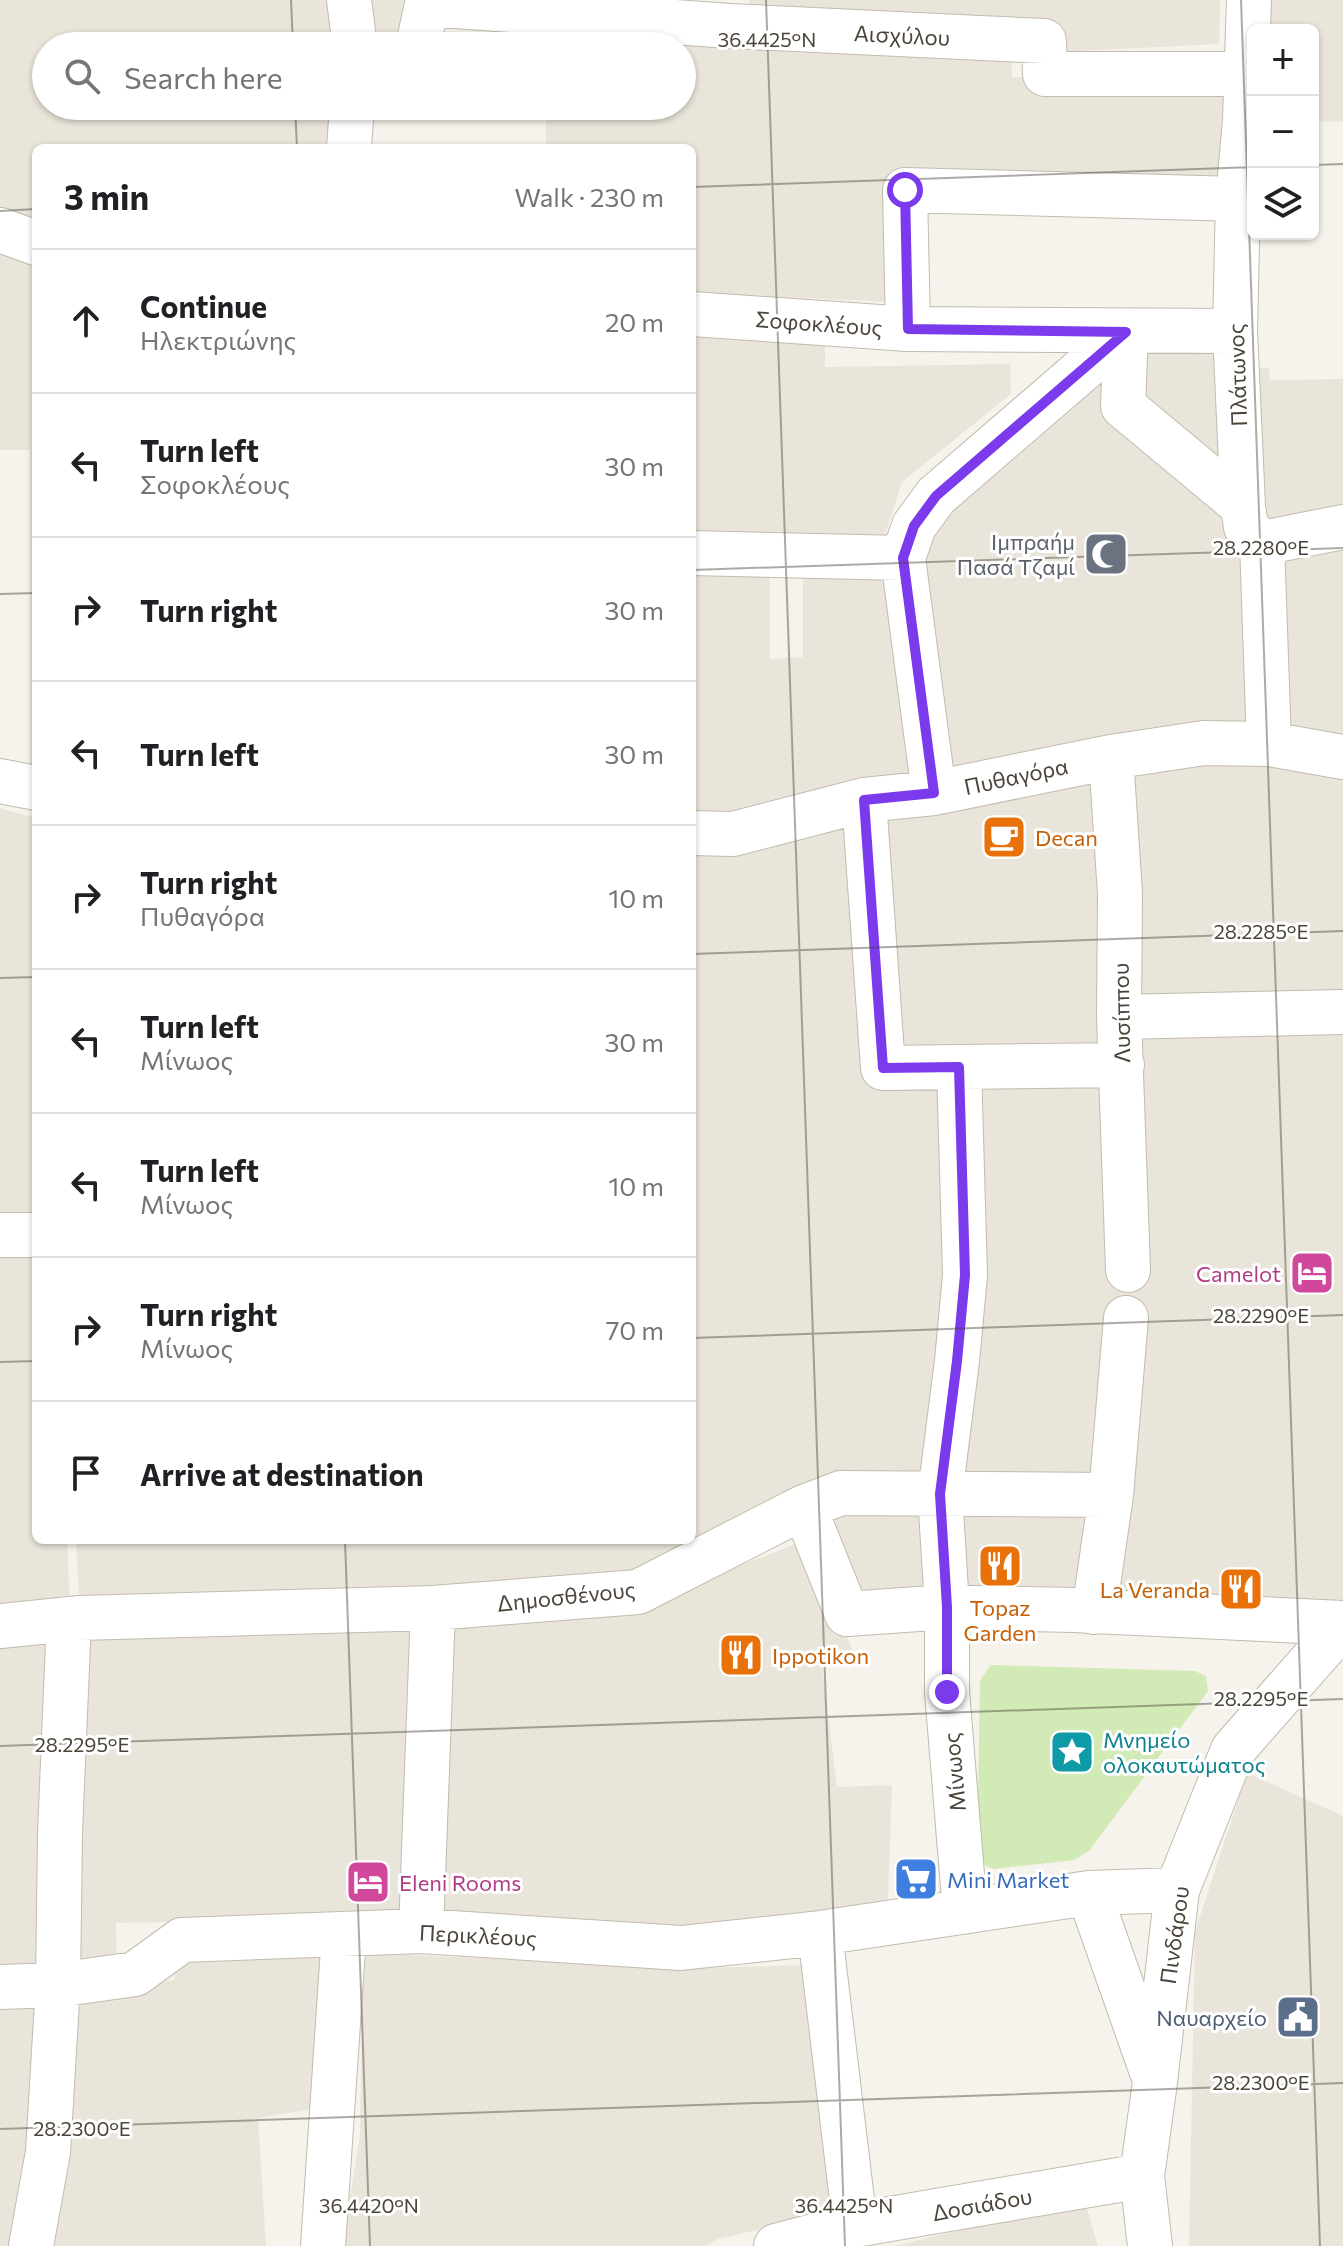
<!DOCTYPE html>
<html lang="en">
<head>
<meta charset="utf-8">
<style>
  :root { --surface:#fff; --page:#f6f6f6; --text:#202124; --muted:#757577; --line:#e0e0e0 }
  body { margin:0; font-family:Commissioner,sans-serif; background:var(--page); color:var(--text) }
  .controls { position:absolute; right:24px; top:24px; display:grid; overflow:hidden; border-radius:12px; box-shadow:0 2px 6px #0004 }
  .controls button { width:72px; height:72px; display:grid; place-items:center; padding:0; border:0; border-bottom:2px solid var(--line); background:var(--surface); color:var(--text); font:40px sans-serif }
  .stop { position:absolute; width:24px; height:24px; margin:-18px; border:6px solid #7c3aed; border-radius:50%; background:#fff }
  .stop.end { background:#7c3aed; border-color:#fff; box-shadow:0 2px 8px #0008 }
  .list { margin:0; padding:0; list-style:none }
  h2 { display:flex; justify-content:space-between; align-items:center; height:104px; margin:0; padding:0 32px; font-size:34px }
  h2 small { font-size:26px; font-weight:400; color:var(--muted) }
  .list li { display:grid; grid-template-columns:52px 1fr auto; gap:24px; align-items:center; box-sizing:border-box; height:144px; padding:0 32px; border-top:2px solid var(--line) }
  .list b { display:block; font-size:30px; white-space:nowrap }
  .list p { margin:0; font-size:26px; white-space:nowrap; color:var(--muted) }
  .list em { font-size:26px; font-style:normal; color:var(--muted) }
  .icon { flex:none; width:44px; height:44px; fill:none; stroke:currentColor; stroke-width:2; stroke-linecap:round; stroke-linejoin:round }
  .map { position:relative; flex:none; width:1343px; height:2246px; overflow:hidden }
  .search { position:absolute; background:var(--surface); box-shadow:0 2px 6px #0004; left:32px; top:32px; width:664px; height:88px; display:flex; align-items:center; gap:20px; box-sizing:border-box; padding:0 28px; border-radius:44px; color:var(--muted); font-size:30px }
  .panel { position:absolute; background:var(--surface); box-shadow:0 2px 6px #0004; left:32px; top:144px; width:664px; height:1400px; border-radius:12px }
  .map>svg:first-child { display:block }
</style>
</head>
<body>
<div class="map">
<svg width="1343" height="2246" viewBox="0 0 1343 2246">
  <rect width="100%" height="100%" fill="#f6f3ec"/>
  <!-- residential -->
  <path fill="#eae5da" d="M 0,0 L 334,0 L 334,46 L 46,46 L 46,106 L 334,106 L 334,148 L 36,148 L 36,226 L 0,213 Z
    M 359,0 L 421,0 L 409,38 L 364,37 Z
    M 749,0 L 1220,0 L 1219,44 L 1059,52 L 749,13 Z
    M 1249,0 L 1343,0 L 1343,122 L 1313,121 L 1313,30 L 1253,30 Z
    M 545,33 L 1011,55 L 1012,77 L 1237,78 L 1231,191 L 898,186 L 891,302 L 692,293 L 692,148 L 546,148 L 546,119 L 440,108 L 682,106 L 682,46 L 453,46 L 456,34 Z
    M 0,246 L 36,258 L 36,777 L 30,776 L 30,450 L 0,450 Z
    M 692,326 L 825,332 L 825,367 L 1010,364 L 1011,394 L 902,482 L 883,542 L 692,532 Z
    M 1235,331 L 1237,369 L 1269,368 L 1270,380 L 1343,379 L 1343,1623 L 847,1614 L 804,1507 L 638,1592 L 80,1618 L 76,1540 L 692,1540 L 692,833 L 934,793 L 903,558 L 1126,332 Z
    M 695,559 L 770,561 L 770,659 L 803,657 L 803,564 L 881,567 L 924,782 L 692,819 L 692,586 L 695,586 Z
    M 0,808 L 36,818 L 36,1212 L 0,1213 Z
    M 0,1256 L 36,1256 L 36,1540 L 67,1540 L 70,1604 L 0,1611 Z
    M 807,1540 L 855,1656 L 822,1667 L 837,1787 L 892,1785 L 888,1901 L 688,1938 L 435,1915 L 447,1622 L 655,1597 Z
    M 412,1624 L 401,1917 L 116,1923 L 117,1965 L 70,1967 L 78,1630 Z
    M 53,1635 L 45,1975 L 0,1977 L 0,1640 Z
    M 1247,1773 L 1343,1816 L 1343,2246 L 1189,2246 L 1195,1932 Z
    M 336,1943 L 331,2106 L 258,2118 L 266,2246 L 55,2246 L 69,1995 L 174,1980 L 176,1959 Z
    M 363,1953 L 701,1968 L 808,1965 L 834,2213 L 717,2239 L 705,2246 L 342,2246 L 360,2135 Z
    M 40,1997 L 20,2246 L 0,2246 L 0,1998 Z
    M 1084,2199 L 1098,2246 L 895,2246 Z"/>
  <!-- green -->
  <path fill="#d2eab5" d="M 991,1665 L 1195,1671 L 1206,1676 L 1208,1691 L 1089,1851 L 1074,1860 L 993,1869 L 977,1862 L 980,1680 Z"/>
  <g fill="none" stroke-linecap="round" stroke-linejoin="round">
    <!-- street casing -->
    <g stroke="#c2bbae" stroke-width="46">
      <path id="street" d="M 349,0 L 355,46
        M 1249,0 L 1245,120 L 1238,199 L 1235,331 L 1243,506 L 1246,527 L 1262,543 L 1269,744
        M 418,46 L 427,4 L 730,26 L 1044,41 L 1045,74 L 1245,74
        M 349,148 L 352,106
        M 0,230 L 36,243
        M 692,314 L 908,329 L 1235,331
        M 908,329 L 905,190 L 1238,199
        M 1126,332 L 1123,406 L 1243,506
        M 1262,543 L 1343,527
        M 692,553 L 903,558
        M 1111,757 L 1120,894 L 1119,1017 L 1128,1270
        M 0,781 L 36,788
        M 934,793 L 903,558 L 914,526 L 936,496 L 1126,332
        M 864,800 L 883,1068 L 1122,1065
        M 692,833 L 733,834 L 864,800 L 934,793 L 1111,757 L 1204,743 L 1269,744 L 1343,757
        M 1119,1017 L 1343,1012
        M 959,1067 L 965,1275 L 957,1361 L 940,1494 L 947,1607 L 947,1692 L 965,1911
        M 0,1235 L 36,1235
        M 804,1507 L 847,1614 L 947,1607 L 1073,1610 L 1343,1623
        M 1094,1612 L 1111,1495 L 1126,1318
        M 0,1626 L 80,1618 L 433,1608 L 638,1592 L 804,1507 L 841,1493 L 1111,1495
        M 1089,1893 L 1152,2072
        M 421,1931 L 433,1608
        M 820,1933 L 855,2225
        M 0,1987 L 58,1985 L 135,1974 L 182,1940 L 421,1931 L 681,1948 L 820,1933 L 1089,1893 L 1177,1890
        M 31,2246 L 48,2152 L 58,1985 L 60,1833 L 69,1619
        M 323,2246 L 344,1934
        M 776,2246 L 855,2225 L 1142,2176
        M 1150,2246 L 1142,2176 L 1155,2082 L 1177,1890 L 1233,1750 L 1343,1625"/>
    </g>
    <!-- street -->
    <use href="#street" stroke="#fff" stroke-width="44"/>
  </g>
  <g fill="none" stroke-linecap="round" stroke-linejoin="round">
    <!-- route -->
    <path stroke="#7c3aed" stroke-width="10" d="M 905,190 L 908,329 L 1126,332 L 936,496 L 914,526 L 903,558 L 934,793 L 864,800 L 883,1068 L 959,1067 L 965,1275 L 957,1361 L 940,1494 L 947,1607 L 947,1692"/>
  </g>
  <!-- ticks -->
  <path fill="none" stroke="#4b4439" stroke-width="2" stroke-opacity="0.45" d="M 291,0 L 293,46M 766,0 L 845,2246M 1241,0 L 1320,2246M 295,106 L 297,148M 1313,165 L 1343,164M 692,187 L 1253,167M 0,211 L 36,209M 692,570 L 1343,548M 0,594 L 36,593M 692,954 L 1343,931M 0,978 L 36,977M 692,1338 L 1343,1315M 0,1362 L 36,1361M 345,1540 L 370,2246M 0,1746 L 1343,1699M 0,2129 L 1343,2083"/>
  <!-- icons -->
  <defs>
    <g id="mosque-square" transform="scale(2.3)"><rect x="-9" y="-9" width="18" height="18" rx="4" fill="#6b7280" stroke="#fff"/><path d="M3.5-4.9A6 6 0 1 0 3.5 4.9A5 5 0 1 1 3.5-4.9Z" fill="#fff"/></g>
    <g id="cafe-square" transform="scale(2.3)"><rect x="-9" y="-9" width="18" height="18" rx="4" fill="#e8710a" stroke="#fff"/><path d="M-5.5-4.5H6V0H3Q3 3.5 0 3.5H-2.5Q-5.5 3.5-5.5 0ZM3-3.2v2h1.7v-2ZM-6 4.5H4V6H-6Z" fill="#fff"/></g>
    <g id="hotel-square" transform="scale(2.3)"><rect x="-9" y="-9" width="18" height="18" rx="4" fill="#d1479c" stroke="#fff"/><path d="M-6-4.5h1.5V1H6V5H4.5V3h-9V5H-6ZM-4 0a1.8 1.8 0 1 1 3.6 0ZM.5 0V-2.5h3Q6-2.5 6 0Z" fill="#fff"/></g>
    <g id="restaurant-square" transform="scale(2.3)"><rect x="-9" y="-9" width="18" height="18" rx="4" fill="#e8710a" stroke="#fff"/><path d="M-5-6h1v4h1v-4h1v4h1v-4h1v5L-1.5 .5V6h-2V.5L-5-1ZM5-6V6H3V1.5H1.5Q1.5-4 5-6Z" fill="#fff"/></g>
    <g id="sight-square" transform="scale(2.3)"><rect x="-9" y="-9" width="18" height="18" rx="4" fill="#0f9aa8" stroke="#fff"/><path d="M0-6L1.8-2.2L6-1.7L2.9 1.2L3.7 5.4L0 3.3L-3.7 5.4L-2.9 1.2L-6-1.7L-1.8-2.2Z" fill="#fff"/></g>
    <g id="supermarket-square" transform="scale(2.3)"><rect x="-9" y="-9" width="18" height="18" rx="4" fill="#3f7fe0" stroke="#fff"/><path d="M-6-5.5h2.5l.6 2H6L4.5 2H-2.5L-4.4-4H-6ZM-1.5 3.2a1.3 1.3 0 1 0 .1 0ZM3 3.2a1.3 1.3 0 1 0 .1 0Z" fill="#fff"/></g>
    <g id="civic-square" transform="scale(2.3)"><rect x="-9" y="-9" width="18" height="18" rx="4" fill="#5c6f8a" stroke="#fff"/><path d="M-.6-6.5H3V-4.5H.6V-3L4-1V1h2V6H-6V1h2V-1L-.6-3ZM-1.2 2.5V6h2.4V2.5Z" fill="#fff"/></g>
  </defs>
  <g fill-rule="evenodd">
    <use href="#mosque-square" x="1106" y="554"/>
    <use href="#cafe-square" x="1004" y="837"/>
    <use href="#hotel-square" x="1312" y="1273"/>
    <use href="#restaurant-square" x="1000" y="1566"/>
    <use href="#restaurant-square" x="1241" y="1589"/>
    <use href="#restaurant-square" x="741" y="1655"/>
    <use href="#sight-square" x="1072" y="1752"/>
    <use href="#supermarket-square" x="916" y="1879"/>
    <use href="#hotel-square" x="368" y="1882"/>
    <use href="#civic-square" x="1298" y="2017"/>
  </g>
  <g text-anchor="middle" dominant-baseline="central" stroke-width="6" stroke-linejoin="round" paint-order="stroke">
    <!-- street labels -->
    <g font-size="22" fill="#4b4439" stroke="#fff">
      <text transform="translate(902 35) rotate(3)">Αισχύλου</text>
      <text transform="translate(819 323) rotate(4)">Σοφοκλέους</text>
      <text transform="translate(1237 375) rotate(-92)">Πλάτωνος</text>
      <text transform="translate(1016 776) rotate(-12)">Πυθαγόρα</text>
      <text transform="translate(1121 1013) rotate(-91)">Λυσίππου</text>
      <text transform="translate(566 1596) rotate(-6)">Δημοσθένους</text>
      <text transform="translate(954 1772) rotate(-95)">Μίνωος</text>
      <text transform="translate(478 1935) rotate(3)">Περικλέους</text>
      <text transform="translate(1174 1935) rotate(-82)">Πινδάρου</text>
      <text transform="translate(982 2204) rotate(-10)">Δοσιάδου</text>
    </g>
    <!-- worship labels -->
    <g font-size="22" fill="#5b616d" stroke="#fff" text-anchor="end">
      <text x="1075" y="541">Ιμπραήμ<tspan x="1075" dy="25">Πασά Τζαμί</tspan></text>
    </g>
    <!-- food labels -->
    <g font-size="22" fill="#c56008" stroke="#fff" text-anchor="start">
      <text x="1035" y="837">Decan</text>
      <text x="1210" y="1589" text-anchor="end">La Veranda</text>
      <text x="1000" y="1607" text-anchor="middle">Topaz<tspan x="1000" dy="25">Garden</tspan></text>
      <text x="772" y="1655">Ippotikon</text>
    </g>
    <!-- hotel labels -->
    <g font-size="22" fill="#b23c85" stroke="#fff" text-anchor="end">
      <text x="1281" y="1273">Camelot</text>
      <text x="399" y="1882" text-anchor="start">Eleni Rooms</text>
    </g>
    <!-- culture labels -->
    <g font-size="22" fill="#0d838f" stroke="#fff" text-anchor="start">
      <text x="1103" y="1739">Μνημείο<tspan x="1103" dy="25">ολοκαυτώματος</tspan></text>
    </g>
    <!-- shop labels -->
    <g font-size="22" fill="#366cbe" stroke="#fff" text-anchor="start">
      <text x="947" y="1879">Mini Market</text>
    </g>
    <!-- service labels -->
    <g font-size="22" fill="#4e5e75" stroke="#fff" text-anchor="end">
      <text x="1267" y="2017">Ναυαρχείο</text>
    </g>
  </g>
  <g font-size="20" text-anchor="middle" fill="#4b4439" stroke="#fff" stroke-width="6" stroke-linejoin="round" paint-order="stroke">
    <text x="767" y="47">36.4425°N</text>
    <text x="1261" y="555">28.2280°E</text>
    <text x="1261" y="939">28.2285°E</text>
    <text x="1261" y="1323">28.2290°E</text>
    <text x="1261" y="1706">28.2295°E</text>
    <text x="82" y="1752">28.2295°E</text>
    <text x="1261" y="2090">28.2300°E</text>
    <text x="82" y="2136">28.2300°E</text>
    <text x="369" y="2213">36.4420°N</text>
    <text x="844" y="2213">36.4425°N</text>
  </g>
</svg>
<div class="controls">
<button>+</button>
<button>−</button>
<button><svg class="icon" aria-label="layers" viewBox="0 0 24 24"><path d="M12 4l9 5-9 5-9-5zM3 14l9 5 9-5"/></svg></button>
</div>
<div class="stop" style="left:905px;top:190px"></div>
<div class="stop end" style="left:947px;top:1692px"></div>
<div class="search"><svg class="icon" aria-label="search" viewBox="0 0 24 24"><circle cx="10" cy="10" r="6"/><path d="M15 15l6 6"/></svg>Search here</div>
<section class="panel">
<h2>3 min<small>Walk · 230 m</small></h2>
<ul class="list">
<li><svg class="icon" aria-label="ahead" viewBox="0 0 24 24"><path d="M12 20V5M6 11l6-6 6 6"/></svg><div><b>Continue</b><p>Ηλεκτριώνης</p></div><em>20 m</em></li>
<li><svg class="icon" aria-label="left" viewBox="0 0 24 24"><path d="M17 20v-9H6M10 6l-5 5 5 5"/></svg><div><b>Turn left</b><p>Σοφοκλέους</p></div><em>30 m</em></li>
<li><svg class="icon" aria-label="right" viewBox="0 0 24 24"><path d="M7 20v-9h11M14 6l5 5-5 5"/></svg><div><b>Turn right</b></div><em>30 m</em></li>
<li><svg class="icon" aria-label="left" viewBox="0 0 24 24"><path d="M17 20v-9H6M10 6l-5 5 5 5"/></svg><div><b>Turn left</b></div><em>30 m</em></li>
<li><svg class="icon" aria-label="right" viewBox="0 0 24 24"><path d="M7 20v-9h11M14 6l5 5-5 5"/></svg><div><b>Turn right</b><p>Πυθαγόρα</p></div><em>10 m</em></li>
<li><svg class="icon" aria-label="left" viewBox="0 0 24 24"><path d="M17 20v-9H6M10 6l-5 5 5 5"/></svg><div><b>Turn left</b><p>Μίνωος</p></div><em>30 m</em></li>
<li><svg class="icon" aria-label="left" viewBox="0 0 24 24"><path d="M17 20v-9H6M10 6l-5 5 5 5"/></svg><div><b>Turn left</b><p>Μίνωος</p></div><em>10 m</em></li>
<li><svg class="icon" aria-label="right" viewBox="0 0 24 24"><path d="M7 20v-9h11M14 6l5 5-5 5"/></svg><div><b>Turn right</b><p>Μίνωος</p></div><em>70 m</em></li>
<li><svg class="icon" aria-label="arrive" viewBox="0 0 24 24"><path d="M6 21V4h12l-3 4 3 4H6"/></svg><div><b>Arrive at destination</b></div></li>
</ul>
</section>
</div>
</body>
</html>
